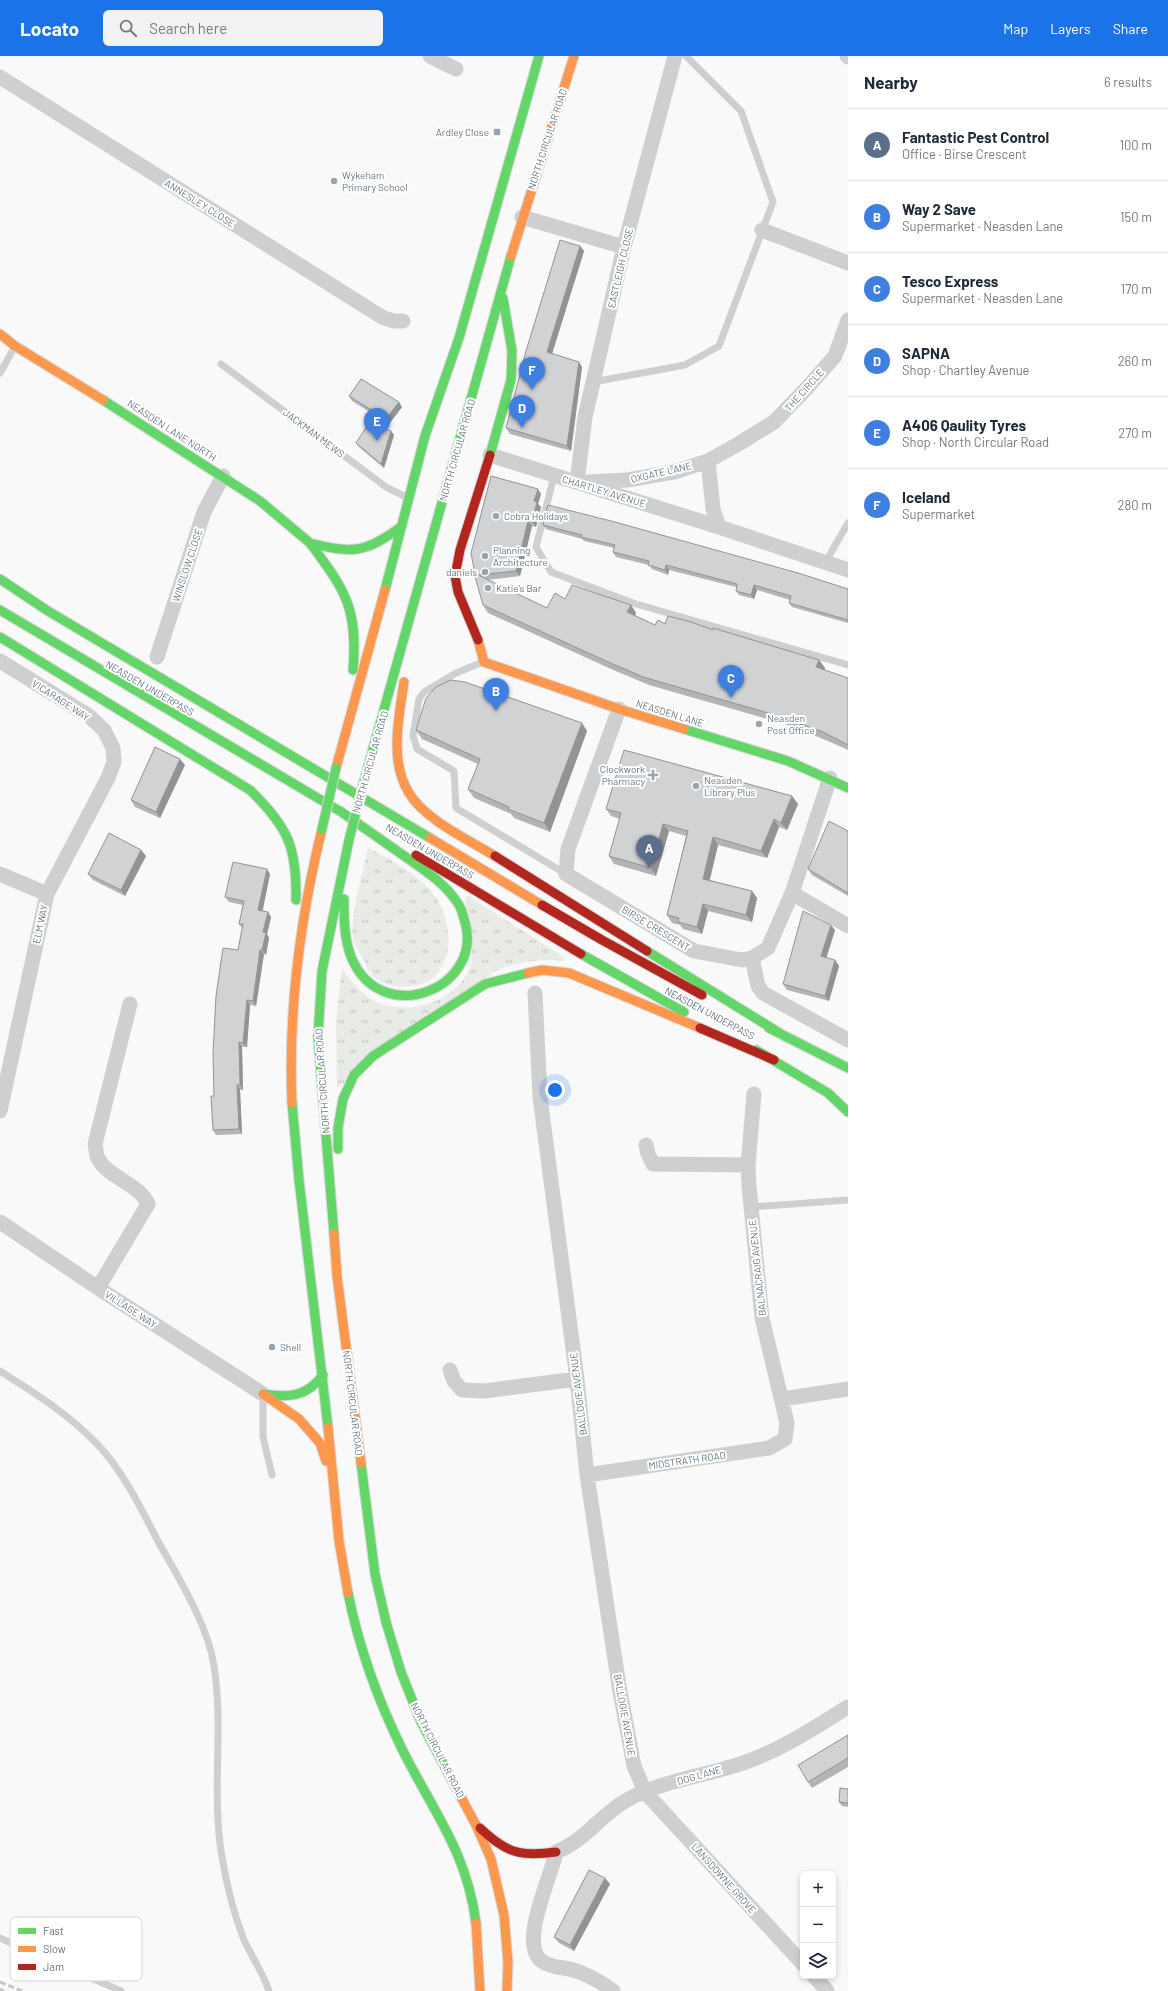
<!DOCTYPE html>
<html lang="en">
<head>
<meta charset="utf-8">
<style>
  :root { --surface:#fff; --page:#f2f2f3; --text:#1f2937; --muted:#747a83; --line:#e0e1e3; --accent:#1a73e8 }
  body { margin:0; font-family:Barlow,sans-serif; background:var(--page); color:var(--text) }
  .controls { position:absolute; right:12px; bottom:12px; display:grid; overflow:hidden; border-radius:6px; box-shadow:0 2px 6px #0003 }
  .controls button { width:36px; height:36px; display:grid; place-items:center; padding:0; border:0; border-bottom:1px solid var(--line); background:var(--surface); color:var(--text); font:20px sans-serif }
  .you { position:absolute; left:555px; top:1034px; width:14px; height:14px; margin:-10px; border:3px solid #fff; border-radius:50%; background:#1a73e8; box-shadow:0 0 0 6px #1a73e833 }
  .badge { display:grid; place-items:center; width:26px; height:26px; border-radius:50%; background:var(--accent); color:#fff; font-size:13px; font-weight:700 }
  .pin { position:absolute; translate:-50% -33px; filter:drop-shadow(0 1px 2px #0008) }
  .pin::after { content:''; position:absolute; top:21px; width:14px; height:12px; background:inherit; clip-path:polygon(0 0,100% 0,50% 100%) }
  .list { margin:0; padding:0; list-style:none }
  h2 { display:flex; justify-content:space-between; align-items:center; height:52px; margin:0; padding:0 16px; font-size:17px }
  h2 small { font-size:13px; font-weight:400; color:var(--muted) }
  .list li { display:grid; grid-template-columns:26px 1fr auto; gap:12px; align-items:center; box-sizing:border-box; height:72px; padding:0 16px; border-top:1px solid var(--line) }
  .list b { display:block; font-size:15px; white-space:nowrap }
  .list p { margin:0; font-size:13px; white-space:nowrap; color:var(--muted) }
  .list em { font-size:13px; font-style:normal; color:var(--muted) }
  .icon { flex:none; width:22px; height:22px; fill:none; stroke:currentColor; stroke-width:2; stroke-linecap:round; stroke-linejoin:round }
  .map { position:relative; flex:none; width:848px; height:1935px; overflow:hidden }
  header { display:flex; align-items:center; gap:24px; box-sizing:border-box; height:56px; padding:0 20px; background:var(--accent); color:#fff }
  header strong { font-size:19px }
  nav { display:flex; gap:22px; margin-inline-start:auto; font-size:14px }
  .search { width:280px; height:36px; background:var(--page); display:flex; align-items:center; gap:10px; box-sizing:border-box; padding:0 14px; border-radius:6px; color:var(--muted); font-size:15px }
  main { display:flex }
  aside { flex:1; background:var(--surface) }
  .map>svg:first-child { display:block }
</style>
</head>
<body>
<header>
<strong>Locato</strong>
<div class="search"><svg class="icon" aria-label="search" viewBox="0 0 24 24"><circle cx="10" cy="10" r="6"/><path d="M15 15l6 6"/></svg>Search here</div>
<nav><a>Map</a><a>Layers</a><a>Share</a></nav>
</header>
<main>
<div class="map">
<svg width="848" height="1935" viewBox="0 0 848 1935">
  <defs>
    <pattern id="grass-tufts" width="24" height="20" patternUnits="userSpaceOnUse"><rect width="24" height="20" fill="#e8ebe6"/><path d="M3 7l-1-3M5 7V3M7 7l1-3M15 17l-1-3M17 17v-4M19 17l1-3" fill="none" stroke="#c0c3c0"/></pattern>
  </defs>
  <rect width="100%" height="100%" fill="#f9f9f9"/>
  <!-- grass -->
  <path fill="url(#grass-tufts)" d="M 368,792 C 389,802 415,817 431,835 C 450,857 457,898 434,921 C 419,935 383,934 370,917 C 367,914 366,908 364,904 C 360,897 354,889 353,882 C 350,857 363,817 368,792 Z
    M 467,839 L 565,902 L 563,905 C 538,902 518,906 495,915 L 337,1032 L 336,967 L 342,912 C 350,924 359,936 373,944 C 407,962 457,946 471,910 C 474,901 467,856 465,843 Z"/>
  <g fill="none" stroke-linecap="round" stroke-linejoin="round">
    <!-- fast casing -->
    <g stroke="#d5d6d7" stroke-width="11">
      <path id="fast" d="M 103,344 L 260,445 L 310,487
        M 490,399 L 511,324 L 512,295 L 503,242
        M 310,487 C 346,535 358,553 353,614
        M 310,487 C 353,498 366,497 402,470
        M 0,523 L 48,555 L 430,782
        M 385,534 L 425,380 L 459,282 L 539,0
        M 0,554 L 343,757
        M 0,581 L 250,734 C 288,771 297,791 296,844
        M 684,673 L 788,705 L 848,732
        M 364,725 L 511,200
        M 340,755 C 360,769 380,783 400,797 C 421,812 445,826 459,849 C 462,854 463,860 465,866 C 484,932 383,973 352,903 C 344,884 344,863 344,843
        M 647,895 L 786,981
        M 581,898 L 684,956
        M 769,972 L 848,1012
        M 756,994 L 828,1037 L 848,1056
        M 292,1047 L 299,1124 L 328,1371
        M 338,1093 L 338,1072 L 343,1043 L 354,1019 L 373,1000 L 485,928 L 528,917
        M 334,1178 L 318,981 L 322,915 L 349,784
        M 263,1338 C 288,1342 307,1341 323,1319
        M 361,1407 L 375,1518 L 386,1566 L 401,1616 L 421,1666 L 448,1717
        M 348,1537 C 359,1592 379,1647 404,1697 C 435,1758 467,1797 476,1867"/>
    </g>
    <!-- slow casing -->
    <g stroke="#d5d6d7" stroke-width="11">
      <path id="slow" d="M 511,200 L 574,0
        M 0,278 L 15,290 L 103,344
        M 478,584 L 484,606 L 619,653 L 684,673
        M 404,626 C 399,661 389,705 409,737 C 425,764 469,784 495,800
        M 336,712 L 385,534
        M 430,782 L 542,849
        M 528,917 L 542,914 L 569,917 L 700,972
        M 292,1047 C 288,954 300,863 322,773
        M 334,1178 L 337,1220 L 361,1407
        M 263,1338 L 299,1363 L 320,1387 L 326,1405
        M 328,1371 L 339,1485 L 348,1537
        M 448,1717 L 476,1769 L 491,1803 L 504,1859 L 508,1906 L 507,1935
        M 476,1867 L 480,1935"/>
    </g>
    <!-- jam casing -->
    <g stroke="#d5d6d7" stroke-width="11">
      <path id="jam" d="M 478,584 L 458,536 L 455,520 L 460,494 L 490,399
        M 416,799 L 581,898
        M 495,800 L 647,895
        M 542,849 L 602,884 L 702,939
        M 700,972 L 774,1004
        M 480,1772 C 506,1797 521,1801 556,1796"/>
    </g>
    <!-- lane -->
    <path stroke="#cecfd0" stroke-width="7" d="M 221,308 L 386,431 L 408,442
      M 0,317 L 14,292
      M 593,326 L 685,309 L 719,290 L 773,146 L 741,55 L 686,0
      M 554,420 L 536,491 L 551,516 L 633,547 L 848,609
      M 825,507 L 848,467
      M 483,606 L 456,617 L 424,636 L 419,643 L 413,680 L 417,693 L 454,715 L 456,752 L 566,818
      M 751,1151 L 848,1144
      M 0,1315 C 35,1337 70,1359 99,1390 C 125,1418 141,1453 159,1487 C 179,1523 208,1569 214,1610 C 224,1673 211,1738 222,1801 C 227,1831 233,1856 244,1884 C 252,1901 263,1917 269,1935
      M 263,1342 L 263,1381 L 272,1419
      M 0,1882 L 121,1935"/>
    <!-- street -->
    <path stroke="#cecfd0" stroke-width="15" d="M 430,0 L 456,13
      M 847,0 L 848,1
      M 0,21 L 382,261 L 393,265 L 403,265
      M 522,161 L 624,191
      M 762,174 L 848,207
      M 490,399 L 719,471 L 848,514
      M 708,405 L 713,453 L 719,471
      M 577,426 L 585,361 L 624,191 L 675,0
      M 588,426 L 627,424 L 674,416 L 708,405 L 740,387 L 774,366 L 805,334 L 835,300 L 848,264
      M 157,601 L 204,456 L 223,420
      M 0,605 L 89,660 L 104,674 L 113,692 L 114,706 L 108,722 L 47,838 L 0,1055
      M 619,653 L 568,793 L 566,818 L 694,895 L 742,904 L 752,902 L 768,892 L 792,837 L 830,722
      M 0,818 L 47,838
      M 792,837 L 848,870
      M 752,902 L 758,930 L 763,937 L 848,984
      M 535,937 L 540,1041 L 577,1323 L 587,1419 L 619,1630 L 634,1710 L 645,1736 L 803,1908
      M 646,1089 L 648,1098 L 653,1108 L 748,1109
      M 0,1166 L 98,1232 L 263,1338
      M 98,1232 L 148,1148 C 139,1127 105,1121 97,1100 C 96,1096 96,1092 95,1088 L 130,948
      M 450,1314 L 454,1325 L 462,1334 L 484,1335 L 577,1323
      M 782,1343 L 848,1333
      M 587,1419 L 769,1392 L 785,1383 L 787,1367 L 762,1262 L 749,1130 L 748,1109 L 754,1038
      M 814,1920 L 827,1935
      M 613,1935 C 601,1926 587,1918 573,1914 C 563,1911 552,1912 543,1906 C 517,1889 552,1820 556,1796 C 584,1786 601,1758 627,1744 C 660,1725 710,1719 746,1706 C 783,1693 815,1671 848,1651"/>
    <!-- fast -->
    <use href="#fast" stroke="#63d668" stroke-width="9"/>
    <!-- slow -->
    <use href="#slow" stroke="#ff974d" stroke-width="9"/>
    <!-- jam -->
    <use href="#jam" stroke="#b3261e" stroke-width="9"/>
    <!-- rail -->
    <path stroke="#c3c5c6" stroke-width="3" stroke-dasharray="6 3" stroke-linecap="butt" d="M 0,1926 L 22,1935
      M 0,1933 L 4,1935"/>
    <!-- fast-bridge casing -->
    <g stroke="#d5d6d6" stroke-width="11" stroke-linecap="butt">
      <path id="fast-bridge" d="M 322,773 L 336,712
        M 349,784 L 364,725"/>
    </g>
    <!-- fast-bridge -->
    <use href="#fast-bridge" stroke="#63d668" stroke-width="9"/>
  </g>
  <!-- wall -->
  <path fill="#b3b5b5" d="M 580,190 L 584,195 L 552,298 L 579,306 L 582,311 L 571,395 L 510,378 L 506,372 Z
    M 349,340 L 402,351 L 389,368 L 352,345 Z
    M 391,375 L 394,379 L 384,412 L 359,391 L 356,387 Z
    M 541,438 L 538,448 L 541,451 L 536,471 L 532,470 L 520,520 L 487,524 L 547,552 L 565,543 L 631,549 L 636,557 L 635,560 L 655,569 L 665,568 L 713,574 L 819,604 L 825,612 L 824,614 L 848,622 L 848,694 L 828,685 L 788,669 L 649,629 L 611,613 L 488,557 L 483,549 L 475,518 Z
    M 543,469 L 848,533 L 848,567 L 792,551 L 789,547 L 790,544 L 757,534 L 754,543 L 739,539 L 736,535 L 736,531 L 669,514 L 668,519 L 652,513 L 649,509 L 616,501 L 613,496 L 614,492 L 584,485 L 582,483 L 546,473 Z
    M 416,674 L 587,675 L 550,776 L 514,762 L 511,758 L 474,742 L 468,733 L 478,708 L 422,683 Z
    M 185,709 L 160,762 L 135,751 L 131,744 Z
    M 792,740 L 798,748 L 787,774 L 779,771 L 767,802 L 718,789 L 710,824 L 752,835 L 757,842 L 752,866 L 708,855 L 702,878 L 683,873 L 680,869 L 672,867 L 667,859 L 686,780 L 669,775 L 656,820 L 614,808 L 609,800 L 620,763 L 611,760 L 606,753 Z
    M 848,775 L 848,840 L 812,819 L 808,813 Z
    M 141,794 L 146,800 L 125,840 L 93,824 L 88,818 Z
    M 270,818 L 262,854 L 268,856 L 271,861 L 267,878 L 269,882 L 266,899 L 264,898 L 256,950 L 250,949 L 247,991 L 242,991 L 243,1034 L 240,1034 L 242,1078 L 216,1079 L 213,1074 L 214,1040 L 238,894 L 242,872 L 239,868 L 243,849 L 229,846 L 225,841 Z
    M 835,874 L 826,902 L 835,904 L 839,910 L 829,945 L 787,934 L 783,928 Z
    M 848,1679 L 848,1711 L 812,1732 L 808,1726 Z
    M 848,1733 L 848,1751 L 842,1750 L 839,1746 Z
    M 610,1828 L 574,1895 L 559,1887 L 554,1881 Z"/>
  <!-- shaded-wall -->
  <path fill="#929394" d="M 580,190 L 584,195 L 551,301 L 547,296 Z
    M 579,306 L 582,311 L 571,395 L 567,390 Z
    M 399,346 L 402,351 L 389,368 L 386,363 Z
    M 391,375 L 394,379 L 384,412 L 381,408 Z
    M 538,433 L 541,438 L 538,448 L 541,451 L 536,471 L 532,466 L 534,445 Z
    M 528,465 L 532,470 L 520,520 L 516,515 Z
    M 666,509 L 669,514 L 668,519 L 665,514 Z
    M 754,529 L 757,534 L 754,543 L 751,539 Z
    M 631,549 L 636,557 L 633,564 L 627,556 Z
    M 819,604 L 825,612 L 822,619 L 816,611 Z
    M 582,667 L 587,675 L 550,776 L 544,767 Z
    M 180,703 L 185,709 L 160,762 L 156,756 Z
    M 792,740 L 798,748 L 787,774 L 781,767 Z
    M 774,763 L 779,771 L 767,802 L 761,795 Z
    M 663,768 L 669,775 L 656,820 L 651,812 Z
    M 713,781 L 718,789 L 708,830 L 703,823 Z
    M 141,794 L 146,800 L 125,840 L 121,834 Z
    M 267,813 L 270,818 L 262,858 L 258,854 Z
    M 752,835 L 757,842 L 752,866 L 746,859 Z
    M 703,848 L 708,855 L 702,878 L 697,871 Z
    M 268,856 L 271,861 L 267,878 L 269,882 L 266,899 L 262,894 L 263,876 Z
    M 831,869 L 835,874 L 825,906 L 821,900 Z
    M 260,894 L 264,898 L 256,950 L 253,945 Z
    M 835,904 L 839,910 L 829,945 L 825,940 Z
    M 247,944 L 250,949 L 247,991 L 243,987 Z
    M 239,986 L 242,991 L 243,1034 L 240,1029 Z
    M 237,1029 L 240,1034 L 242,1078 L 239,1073 Z
    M 605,1822 L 610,1828 L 574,1895 L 570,1889 Z"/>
  <!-- building -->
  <path fill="#d0d2d3" stroke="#929394" d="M 560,184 L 580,190 L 547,296 L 579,306 L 567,390 L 506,372 L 526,295 Z
    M 361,323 L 399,346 L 386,363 L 349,340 Z
    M 370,365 L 391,375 L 381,408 L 356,387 Z
    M 491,420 L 538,433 L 534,445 L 537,446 L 532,466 L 528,465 L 516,515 L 478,519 L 475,518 L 471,497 Z
    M 548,449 L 615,466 L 798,517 L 848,533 L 848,564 L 789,547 L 791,540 L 754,529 L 751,539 L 736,535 L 737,528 L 666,509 L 665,514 L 648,509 L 649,505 L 613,496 L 615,489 L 581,481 L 582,479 L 543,469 Z
    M 474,517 L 547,552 L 555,537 L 565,543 L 572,529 L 631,549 L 627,556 L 655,569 L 658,564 L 665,568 L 668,560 L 691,566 L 713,574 L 713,572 L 819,604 L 816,611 L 848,622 L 848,689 L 823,676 L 782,661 L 643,621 L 606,605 L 483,549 Z
    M 451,624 L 465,626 L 582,667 L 544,767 L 508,753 L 509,751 L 468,733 L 480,703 L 416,674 L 426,642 L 436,631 Z
    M 155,691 L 180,703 L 156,756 L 131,744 Z
    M 624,694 L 792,740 L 781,767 L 774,763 L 761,795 L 713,781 L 703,823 L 752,835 L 746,859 L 703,848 L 697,871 L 678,866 L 679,862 L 667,859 L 688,775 L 663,768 L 651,812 L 609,800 L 621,757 L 606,753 Z
    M 829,765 L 848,775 L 848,837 L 808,813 Z
    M 109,777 L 141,794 L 121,834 L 88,818 Z
    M 233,806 L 267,813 L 258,854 L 268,856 L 263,876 L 266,877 L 262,894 L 260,894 L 253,945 L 247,944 L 243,987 L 239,986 L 240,1029 L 237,1029 L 239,1073 L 213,1074 L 211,1040 L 214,1040 L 213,997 L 216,940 L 223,892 L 238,894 L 243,868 L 239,868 L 244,845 L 225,841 Z
    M 803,855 L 831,869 L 821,900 L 835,904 L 825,940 L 783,928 Z
    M 848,1679 L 848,1702 L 808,1726 L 798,1709 Z
    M 840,1732 L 848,1733 L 848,1747 L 839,1746 Z
    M 589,1814 L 605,1822 L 570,1889 L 554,1881 Z"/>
  <!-- markers -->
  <g fill="#99a4ac" stroke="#fff" stroke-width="1.5">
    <rect x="493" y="72" width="8" height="8" rx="2"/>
    <circle cx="334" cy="125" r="4"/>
    <circle cx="496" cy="460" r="4"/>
    <circle cx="485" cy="500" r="4"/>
    <circle cx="485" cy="516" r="4"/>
    <circle cx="488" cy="532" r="4"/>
    <circle cx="759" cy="668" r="4"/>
    <path d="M651 713h4v4h4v4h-4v4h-4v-4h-4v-4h4z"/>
    <circle cx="696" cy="730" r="4"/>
    <circle cx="272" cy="1291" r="4"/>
  </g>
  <g text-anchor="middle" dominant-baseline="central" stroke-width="4" stroke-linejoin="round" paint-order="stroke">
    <!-- poi labels -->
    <g font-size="10" fill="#657683" stroke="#fff" text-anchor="start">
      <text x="489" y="76" text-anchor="end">Ardley Close</text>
      <text x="342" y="119">Wykeham<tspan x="342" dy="12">Primary School</tspan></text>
      <text x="504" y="460">Cobra Holidays</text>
      <text x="493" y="494">Planning<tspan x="493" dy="12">Architecture</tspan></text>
      <text x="477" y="516" text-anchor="end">daniels</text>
      <text x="496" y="532">Katie's Bar</text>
      <text x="767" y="662">Neasden<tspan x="767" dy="12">Post Office</tspan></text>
      <text x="645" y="713" text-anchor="end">Clockwork<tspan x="645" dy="12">Pharmacy</tspan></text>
      <text x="704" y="724">Neasden<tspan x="704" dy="12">Library Plus</tspan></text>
      <text x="280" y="1291">Shell</text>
    </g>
    <!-- street labels -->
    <g font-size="10" fill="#657683" stroke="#fff">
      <text transform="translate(547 83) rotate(-72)">NORTH CIRCULAR ROAD</text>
      <text transform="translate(200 147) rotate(32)">ANNESLEY CLOSE</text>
      <text transform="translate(620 212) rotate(-77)">EASTLEIGH CLOSE</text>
      <text transform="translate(804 334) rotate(-48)">THE CIRCLE</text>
      <text transform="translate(172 374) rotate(33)">NEASDEN LANE NORTH</text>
      <text transform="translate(314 377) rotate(37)">JACKMAN MEWS</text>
      <text transform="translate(457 394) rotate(-74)">NORTH CIRCULAR ROAD</text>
      <text transform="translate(661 416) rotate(-13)">OXGATE LANE</text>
      <text transform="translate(604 435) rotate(17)">CHARTLEY AVENUE</text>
      <text transform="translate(187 509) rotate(-72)">WINSLOW CLOSE</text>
      <text transform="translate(150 632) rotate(30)">NEASDEN UNDERPASS</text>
      <text transform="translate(61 644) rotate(33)">VICARAGE WAY</text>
      <text transform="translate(670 657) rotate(17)">NEASDEN LANE</text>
      <text transform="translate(370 706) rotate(-74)">NORTH CIRCULAR ROAD</text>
      <text transform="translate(430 795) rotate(30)">NEASDEN UNDERPASS</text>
      <text transform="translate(40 868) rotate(-78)">ELM WAY</text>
      <text transform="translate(656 872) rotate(31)">BIRSE CRESCENT</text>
      <text transform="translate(710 957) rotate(28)">NEASDEN UNDERPASS</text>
      <text transform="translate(322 1025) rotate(-94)">NORTH CIRCULAR ROAD</text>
      <text transform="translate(757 1212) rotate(-96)">BALNACRAIG AVENUE</text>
      <text transform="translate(131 1253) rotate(33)">VILLAGE WAY</text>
      <text transform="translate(578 1338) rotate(-97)">BALLOGIE AVENUE</text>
      <text transform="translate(353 1347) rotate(83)">NORTH CIRCULAR ROAD</text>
      <text transform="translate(687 1404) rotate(-8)">MIDSTRATH ROAD</text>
      <text transform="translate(625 1659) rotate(80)">BALLOGIE AVENUE</text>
      <text transform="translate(438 1694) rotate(63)">NORTH CIRCULAR ROAD</text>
      <text transform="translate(699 1719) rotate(-16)">DOG LANE</text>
      <text transform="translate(724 1822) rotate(48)">LANSDOWNE GROVE</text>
    </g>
  </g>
  <!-- legend -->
  <rect x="10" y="1861" width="132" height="64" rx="6" fill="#fff" stroke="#d1d6da" stroke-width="1"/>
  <rect x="18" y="1872" width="18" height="6" fill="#63d668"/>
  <rect x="18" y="1890" width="18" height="6" fill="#ff974d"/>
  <rect x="18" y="1908" width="18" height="6" fill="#b3261e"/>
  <g font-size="11" fill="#657683">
    <text x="43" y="1879">Fast</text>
    <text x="43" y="1897">Slow</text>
    <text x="43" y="1915">Jam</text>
  </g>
</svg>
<div class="controls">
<button>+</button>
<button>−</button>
<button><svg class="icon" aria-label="layers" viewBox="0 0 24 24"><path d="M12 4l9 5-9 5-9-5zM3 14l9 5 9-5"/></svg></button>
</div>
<div class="you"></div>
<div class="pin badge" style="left:649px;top:812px;background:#5c6f8a">A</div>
<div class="pin badge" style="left:496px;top:655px;background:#3f7fe0">B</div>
<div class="pin badge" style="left:731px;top:642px;background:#3f7fe0">C</div>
<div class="pin badge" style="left:522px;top:372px;background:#3f7fe0">D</div>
<div class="pin badge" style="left:377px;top:385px;background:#3f7fe0">E</div>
<div class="pin badge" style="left:532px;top:334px;background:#3f7fe0">F</div>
</div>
<aside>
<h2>Nearby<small>6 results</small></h2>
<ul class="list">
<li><span class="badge" style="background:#5c6f8a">A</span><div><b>Fantastic Pest Control</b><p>Office · Birse Crescent</p></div><em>100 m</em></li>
<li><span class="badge" style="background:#3f7fe0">B</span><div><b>Way 2 Save</b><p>Supermarket · Neasden Lane</p></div><em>150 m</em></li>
<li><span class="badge" style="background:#3f7fe0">C</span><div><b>Tesco Express</b><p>Supermarket · Neasden Lane</p></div><em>170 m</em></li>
<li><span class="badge" style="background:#3f7fe0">D</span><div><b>SAPNA</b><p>Shop · Chartley Avenue</p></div><em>260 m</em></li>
<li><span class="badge" style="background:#3f7fe0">E</span><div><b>A406 Qaulity Tyres</b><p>Shop · North Circular Road</p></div><em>270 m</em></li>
<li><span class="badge" style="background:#3f7fe0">F</span><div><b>Iceland</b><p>Supermarket</p></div><em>280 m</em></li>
</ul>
</aside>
</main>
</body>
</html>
